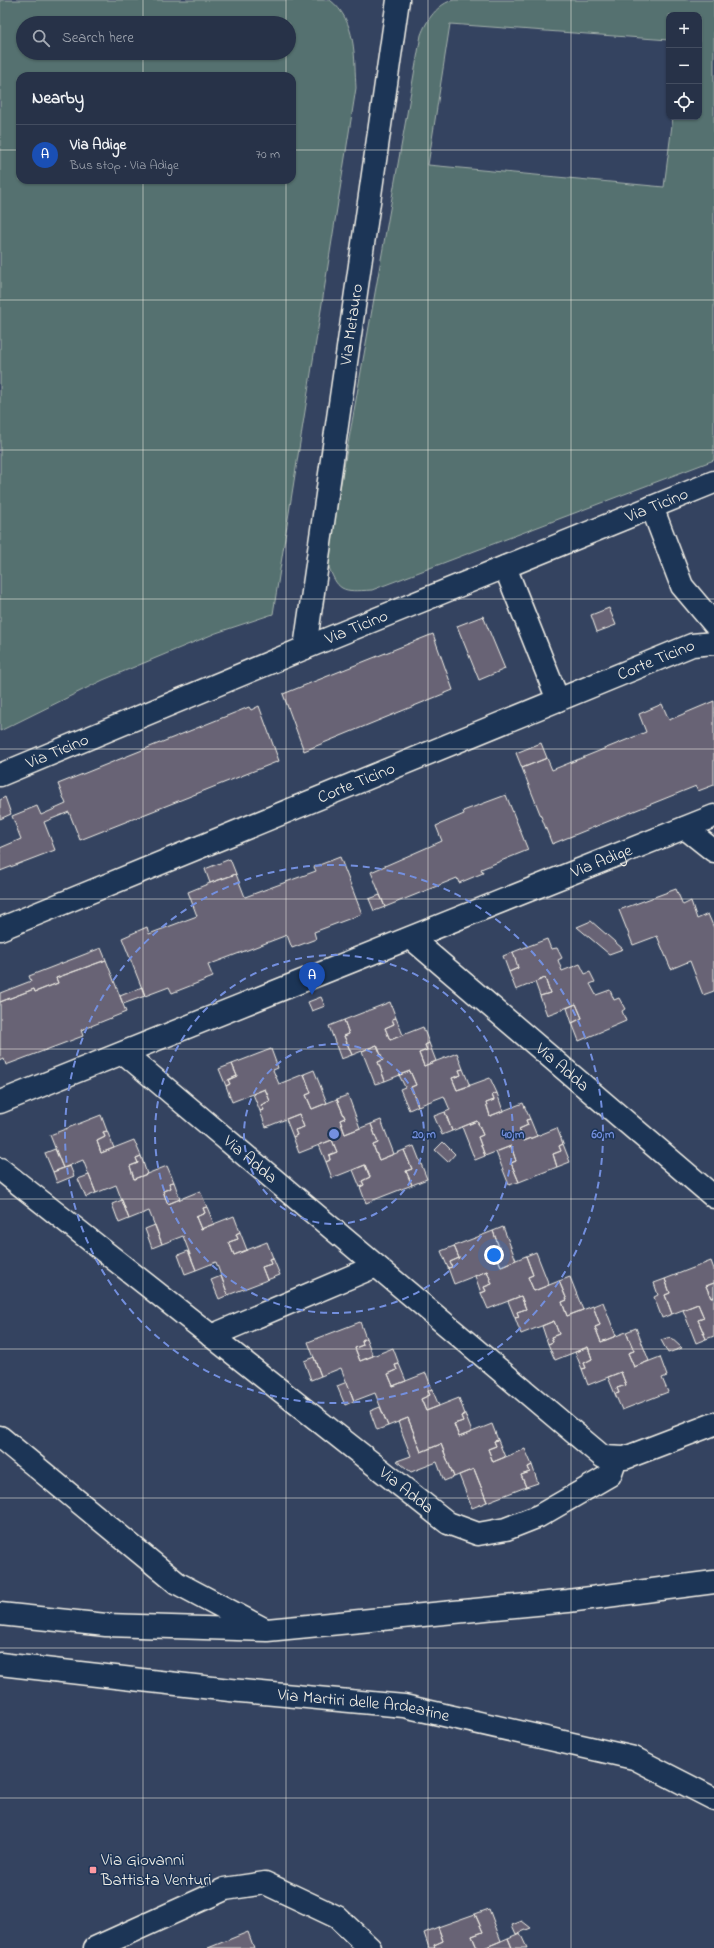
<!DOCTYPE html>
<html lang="en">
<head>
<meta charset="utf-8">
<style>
  :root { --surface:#273248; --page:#333e52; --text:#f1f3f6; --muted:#a4aab4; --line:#434d60; --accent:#8abfa5 }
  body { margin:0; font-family:"Indie Flower",sans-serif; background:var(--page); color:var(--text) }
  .controls { position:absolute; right:12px; top:12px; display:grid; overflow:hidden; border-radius:8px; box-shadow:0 1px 3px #0004 }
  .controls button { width:36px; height:36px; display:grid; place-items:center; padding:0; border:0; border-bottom:1px solid var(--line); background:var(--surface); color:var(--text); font:20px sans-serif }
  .you { position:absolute; left:494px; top:1255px; width:14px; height:14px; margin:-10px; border:3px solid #fff; border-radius:50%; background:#1a73e8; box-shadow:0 0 0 6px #1a73e833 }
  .badge { display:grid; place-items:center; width:26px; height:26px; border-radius:50%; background:var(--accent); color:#fff; font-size:13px; font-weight:700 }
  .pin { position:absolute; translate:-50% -33px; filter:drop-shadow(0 1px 2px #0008) }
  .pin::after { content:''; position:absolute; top:21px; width:14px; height:12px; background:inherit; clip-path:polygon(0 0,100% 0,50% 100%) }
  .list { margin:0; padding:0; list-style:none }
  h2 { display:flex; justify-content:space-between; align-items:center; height:52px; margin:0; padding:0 16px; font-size:17px }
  h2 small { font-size:13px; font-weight:400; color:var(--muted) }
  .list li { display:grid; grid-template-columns:26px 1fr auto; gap:12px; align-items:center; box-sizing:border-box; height:60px; padding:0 16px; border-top:1px solid var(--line) }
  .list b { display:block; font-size:15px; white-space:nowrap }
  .list p { margin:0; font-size:13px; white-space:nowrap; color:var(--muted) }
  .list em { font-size:13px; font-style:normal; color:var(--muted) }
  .icon { flex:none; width:22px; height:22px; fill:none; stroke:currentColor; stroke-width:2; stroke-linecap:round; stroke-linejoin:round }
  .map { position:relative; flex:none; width:714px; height:1948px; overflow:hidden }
  .search { position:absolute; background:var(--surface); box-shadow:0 1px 3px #0004; left:16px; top:16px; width:280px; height:44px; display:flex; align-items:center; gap:10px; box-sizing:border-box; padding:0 14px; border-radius:22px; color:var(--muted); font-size:15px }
  .panel { position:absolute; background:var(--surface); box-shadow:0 1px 3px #0004; left:16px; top:72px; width:280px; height:112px; border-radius:12px }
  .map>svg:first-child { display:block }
</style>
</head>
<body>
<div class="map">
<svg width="714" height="1948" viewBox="0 0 714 1948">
  <rect width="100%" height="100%" fill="#344360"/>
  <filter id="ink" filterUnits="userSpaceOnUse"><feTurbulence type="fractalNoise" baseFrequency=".025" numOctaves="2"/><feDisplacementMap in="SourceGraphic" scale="8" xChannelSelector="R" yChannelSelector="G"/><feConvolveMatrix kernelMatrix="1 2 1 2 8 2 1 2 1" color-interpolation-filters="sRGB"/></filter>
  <g filter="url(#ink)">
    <!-- green -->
    <path fill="#55716f" stroke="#a4b1ac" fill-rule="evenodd" d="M 0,0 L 330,0 C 357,21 354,57 356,88 L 273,614 L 216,633 L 103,680 L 0,731 ZM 23,23 L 289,23 L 289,53 L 23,53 ZM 20,76 L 292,76 L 292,180 L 20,180 Z
      M 454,0 L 714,0 L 714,460 L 372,590 C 341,592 338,592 327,562 L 421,35 C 426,21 438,3 454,0 ZM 669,15 L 699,15 L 699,117 L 673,117 L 664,187 L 428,165 L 450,24 L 669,40 Z"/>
    <!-- building -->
    <path fill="#686375" stroke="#f4f1e8" d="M 609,608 L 616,625 L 597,632 L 591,615 Z
      M 483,616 L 505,669 L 479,680 L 457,626 Z
      M 433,634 L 453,690 L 304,751 L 283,694 Z
      M 714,701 L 714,785 L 698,791 L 696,786 L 552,844 L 522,768 L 547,758 L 552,770 L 646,732 L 639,714 L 662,704 L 669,720 Z
      M 259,706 L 279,761 L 80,840 L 69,812 L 44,822 L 55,850 L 0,871 L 0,848 L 21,839 L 12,816 L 37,806 L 41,815 L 66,804 L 58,784 L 249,707 L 251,710 Z
      M 541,743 L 547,758 L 522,768 L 516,753 Z
      M 506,795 L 528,850 L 481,869 L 483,873 L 459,883 L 457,878 L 385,907 L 371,872 L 442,841 L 436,826 L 464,814 L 463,811 Z
      M 5,797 L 11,814 L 0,819 L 0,800 Z
      M 340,857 L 362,914 L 314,932 L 316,939 L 292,948 L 287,935 L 208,965 L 213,977 L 172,993 L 169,987 L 145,996 L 122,938 L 147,927 L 149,934 L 197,916 L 188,892 L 210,883 L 236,874 L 245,897 L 316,871 L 314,867 Z
      M 230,859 L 236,874 L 210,883 L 205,869 Z
      M 676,889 L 683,905 L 691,901 L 697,919 L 708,914 L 714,928 L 714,991 L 703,995 L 690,961 L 671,969 L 657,936 L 633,945 L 619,910 Z
      M 380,895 L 385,907 L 374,911 L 369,899 Z
      M 591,921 L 623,949 L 609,954 L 577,927 Z
      M 547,939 L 551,949 L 557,948 L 562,958 L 558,960 L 562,971 L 580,964 L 585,974 L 590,972 L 595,982 L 590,984 L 596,995 L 610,990 L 614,1000 L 619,998 L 625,1009 L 622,1011 L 626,1021 L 579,1041 L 572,1023 L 582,1018 L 576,1004 L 547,1015 L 540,996 L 550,993 L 545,978 L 516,990 L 509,972 L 518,968 L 513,952 Z
      M 101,948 L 106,960 L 56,978 L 58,983 L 35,992 L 34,989 L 0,1002 L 0,993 L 31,981 L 29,976 Z
      M 513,952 L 518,968 L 509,972 L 503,956 Z
      M 106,960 L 126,1012 L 81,1030 L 83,1036 L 6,1065 L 4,1059 L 0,1061 L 0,1002 L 34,989 L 35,992 L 58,983 L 56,978 Z
      M 545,978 L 550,993 L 540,996 L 535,982 Z
      M 142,987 L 145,996 L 123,1004 L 120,996 Z
      M 321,997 L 325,1006 L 312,1011 L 308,1002 Z
      M 390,1002 L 396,1018 L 392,1019 L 394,1024 L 385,1028 L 390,1040 L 423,1027 L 429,1043 L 425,1045 L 427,1050 L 419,1053 L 424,1066 L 457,1053 L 463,1069 L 459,1070 L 461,1075 L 452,1078 L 457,1090 L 490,1078 L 497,1093 L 492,1095 L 494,1100 L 486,1103 L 490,1116 L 523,1103 L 530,1119 L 526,1120 L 528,1125 L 519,1129 L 524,1141 L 557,1128 L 563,1144 L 559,1146 L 561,1151 L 553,1154 L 557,1167 L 519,1182 L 511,1163 L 516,1161 L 511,1146 L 485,1156 L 478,1137 L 483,1135 L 477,1121 L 452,1131 L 445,1112 L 450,1110 L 444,1096 L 418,1106 L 411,1087 L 416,1085 L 410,1071 L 385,1081 L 378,1062 L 383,1060 L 377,1045 L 352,1055 L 344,1036 L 349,1034 L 344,1020 Z
      M 576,1004 L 582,1018 L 572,1023 L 567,1008 Z
      M 396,1018 L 403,1035 L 390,1040 L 385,1028 L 394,1024 L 392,1019 Z
      M 344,1020 L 349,1034 L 344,1036 L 352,1055 L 341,1059 L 329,1026 Z
      M 429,1043 L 436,1061 L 424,1066 L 419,1053 L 427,1050 L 425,1045 Z
      M 377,1045 L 383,1060 L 378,1062 L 385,1081 L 375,1084 L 362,1051 Z
      M 271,1049 L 278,1068 L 273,1070 L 279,1084 L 304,1074 L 311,1093 L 306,1095 L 312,1109 L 337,1099 L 345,1118 L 340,1120 L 345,1134 L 371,1124 L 378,1143 L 373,1145 L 379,1160 L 404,1150 L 412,1169 L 406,1171 L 412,1185 L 366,1203 L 360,1187 L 364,1185 L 362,1181 L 370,1177 L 365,1165 L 332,1178 L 326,1162 L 330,1160 L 329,1155 L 337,1152 L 332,1140 L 299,1153 L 293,1137 L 297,1135 L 295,1130 L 304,1127 L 299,1114 L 266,1127 L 260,1111 L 264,1110 L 261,1105 L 270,1101 L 265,1089 L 232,1102 L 226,1086 L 230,1084 L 228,1080 L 237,1076 L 232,1064 Z
      M 232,1064 L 237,1076 L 228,1080 L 230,1084 L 226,1086 L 219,1069 Z
      M 463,1069 L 470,1086 L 457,1090 L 452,1078 L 461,1075 L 459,1070 Z
      M 314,1070 L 327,1103 L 312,1109 L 306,1095 L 311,1093 L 304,1074 Z
      M 410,1071 L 416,1085 L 411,1087 L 418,1106 L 409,1110 L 400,1089 L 405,1087 L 399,1075 Z
      M 265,1089 L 270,1101 L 261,1105 L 264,1110 L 260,1111 L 253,1094 Z
      M 497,1093 L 503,1111 L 490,1116 L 486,1103 L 494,1100 L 492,1095 Z
      M 348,1095 L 360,1128 L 345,1134 L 340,1120 L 345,1118 L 337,1099 Z
      M 445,1112 L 452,1131 L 442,1135 L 434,1116 Z
      M 299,1114 L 304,1127 L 295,1130 L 297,1135 L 293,1137 L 286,1119 Z
      M 101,1115 L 107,1131 L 103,1132 L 105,1137 L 97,1141 L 101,1153 L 134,1140 L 141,1156 L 136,1158 L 138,1163 L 130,1166 L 134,1179 L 167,1166 L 174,1182 L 169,1183 L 171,1188 L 163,1191 L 168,1204 L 200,1191 L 207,1207 L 203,1208 L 205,1213 L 196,1217 L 201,1229 L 234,1216 L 240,1232 L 236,1234 L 238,1239 L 229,1242 L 234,1255 L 267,1242 L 273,1258 L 269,1259 L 271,1264 L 262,1267 L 267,1280 L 228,1295 L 216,1262 L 196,1270 L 183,1236 L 162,1244 L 149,1211 L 129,1219 L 116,1185 L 96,1193 L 83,1160 L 63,1168 L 50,1135 Z
      M 530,1119 L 537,1136 L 524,1141 L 519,1129 L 528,1125 L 526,1120 Z
      M 381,1120 L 394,1154 L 379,1160 L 373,1145 L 378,1143 L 371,1124 Z
      M 477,1121 L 483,1135 L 478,1137 L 485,1156 L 475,1160 L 462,1127 Z
      M 107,1131 L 114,1148 L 101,1153 L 97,1141 L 105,1137 L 103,1132 Z
      M 332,1140 L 337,1152 L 329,1155 L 330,1160 L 326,1162 L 319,1145 Z
      M 443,1142 L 455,1154 L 448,1162 L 435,1150 Z
      M 563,1144 L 570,1162 L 557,1167 L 553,1154 L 561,1151 L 559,1146 Z
      M 414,1146 L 427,1179 L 412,1185 L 406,1171 L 412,1169 L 404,1150 Z
      M 511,1146 L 516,1161 L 511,1163 L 519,1182 L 509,1185 L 496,1152 Z
      M 55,1149 L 63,1168 L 53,1172 L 45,1153 Z
      M 141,1156 L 147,1174 L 134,1179 L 130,1166 L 138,1163 L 136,1158 Z
      M 365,1165 L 370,1177 L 362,1181 L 364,1185 L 360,1187 L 353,1170 Z
      M 70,1166 L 74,1176 L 57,1183 L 53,1172 Z
      M 89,1175 L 96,1193 L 86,1197 L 78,1179 Z
      M 174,1182 L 180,1199 L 168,1204 L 163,1191 L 171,1188 L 169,1183 Z
      M 122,1200 L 129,1219 L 119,1223 L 112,1204 Z
      M 207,1207 L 214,1224 L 201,1229 L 196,1217 L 205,1213 L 203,1208 Z
      M 155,1225 L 162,1244 L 152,1248 L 145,1229 Z
      M 503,1227 L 516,1260 L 501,1266 L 495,1252 L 500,1250 L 493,1231 Z
      M 493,1231 L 500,1250 L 495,1252 L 501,1266 L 526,1256 L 533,1275 L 528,1277 L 534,1291 L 559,1281 L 567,1300 L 562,1302 L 567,1316 L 593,1306 L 600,1325 L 595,1327 L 601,1342 L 626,1332 L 634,1351 L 628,1353 L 634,1367 L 660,1357 L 667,1376 L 662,1378 L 668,1392 L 622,1410 L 615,1394 L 619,1393 L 617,1388 L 626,1385 L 621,1372 L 588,1385 L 582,1369 L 586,1368 L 584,1363 L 592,1359 L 588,1347 L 555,1360 L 548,1344 L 553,1342 L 551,1337 L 559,1334 L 554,1321 L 521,1334 L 515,1318 L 519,1317 L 517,1312 L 526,1309 L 521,1296 L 488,1309 L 481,1293 L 486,1291 L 484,1287 L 492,1284 L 487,1271 L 454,1284 L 448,1268 L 452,1267 L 450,1262 L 459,1258 L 454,1246 Z
      M 240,1232 L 247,1250 L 234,1255 L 229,1242 L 238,1239 L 236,1234 Z
      M 454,1246 L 459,1258 L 450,1262 L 452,1267 L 448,1268 L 441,1251 Z
      M 188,1251 L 196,1270 L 185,1274 L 178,1255 Z
      M 536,1252 L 549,1285 L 534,1291 L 528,1277 L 533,1275 L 526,1256 Z
      M 273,1258 L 280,1275 L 267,1280 L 262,1267 L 271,1264 L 269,1259 Z
      M 711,1261 L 714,1269 L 714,1283 L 706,1286 L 711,1298 L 714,1297 L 714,1336 L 706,1339 L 698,1320 L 704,1318 L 698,1304 L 672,1314 L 665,1295 L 670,1293 L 665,1279 Z
      M 487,1271 L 492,1284 L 484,1287 L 486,1291 L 481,1293 L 475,1276 Z
      M 221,1276 L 228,1295 L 219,1299 L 211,1280 Z
      M 570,1277 L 583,1310 L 567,1316 L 562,1302 L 567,1300 L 559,1281 Z
      M 665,1279 L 670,1293 L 665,1295 L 672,1314 L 662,1318 L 654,1297 L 658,1295 L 654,1283 Z
      M 714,1283 L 714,1297 L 711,1298 L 706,1286 Z
      M 521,1296 L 526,1309 L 517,1312 L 519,1317 L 515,1318 L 508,1301 Z
      M 603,1302 L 616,1336 L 601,1342 L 595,1327 L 600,1325 L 593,1306 Z
      M 698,1304 L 704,1318 L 698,1320 L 706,1339 L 696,1343 L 683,1310 Z
      M 554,1321 L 559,1334 L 551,1337 L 553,1342 L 548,1344 L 542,1326 Z
      M 360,1322 L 366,1338 L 362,1340 L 363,1345 L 355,1348 L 360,1361 L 393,1348 L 399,1364 L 395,1365 L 397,1370 L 388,1374 L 393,1386 L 426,1373 L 432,1389 L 428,1391 L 430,1395 L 421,1399 L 426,1411 L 459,1398 L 465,1414 L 461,1416 L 463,1421 L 454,1424 L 459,1437 L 492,1424 L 498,1440 L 494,1441 L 496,1446 L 488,1449 L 493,1462 L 525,1449 L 532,1465 L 528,1467 L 530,1472 L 521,1475 L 526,1487 L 487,1502 L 474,1469 L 454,1477 L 441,1444 L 421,1452 L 408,1418 L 388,1426 L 375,1393 L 354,1401 L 341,1368 L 321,1376 L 308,1342 Z
      M 636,1328 L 649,1361 L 634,1367 L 628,1353 L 634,1351 L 626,1332 Z
      M 670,1337 L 682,1348 L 668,1353 L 661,1340 Z
      M 366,1338 L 373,1356 L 360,1361 L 355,1348 L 363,1345 L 362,1340 Z
      M 588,1347 L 592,1359 L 584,1363 L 586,1368 L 582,1369 L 575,1352 Z
      M 314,1357 L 321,1376 L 311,1380 L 304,1361 Z
      M 399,1364 L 406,1381 L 393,1386 L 388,1374 L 397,1370 L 395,1365 Z
      M 621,1372 L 626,1385 L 617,1388 L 619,1393 L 615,1394 L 608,1377 Z
      M 347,1382 L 354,1401 L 345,1405 L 337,1386 Z
      M 432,1389 L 439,1406 L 426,1411 L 421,1399 L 430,1395 L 428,1391 Z
      M 380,1407 L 388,1426 L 377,1430 L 370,1411 Z
      M 465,1414 L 472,1432 L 459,1437 L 454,1424 L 463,1421 L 461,1416 Z
      M 408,1418 L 421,1452 L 441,1444 L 454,1477 L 444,1481 L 437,1462 L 411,1472 L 397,1461 L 411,1456 L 398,1422 Z
      M 498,1440 L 505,1457 L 493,1462 L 488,1449 L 496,1446 L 494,1441 Z
      M 532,1465 L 538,1483 L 526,1487 L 521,1475 L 530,1472 L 528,1467 Z
      M 474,1469 L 487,1502 L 472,1508 L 459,1475 Z
      M 489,1909 L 501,1941 L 484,1948 L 477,1948 L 472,1936 L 483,1932 L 475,1914 Z
      M 475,1914 L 483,1932 L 472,1936 L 477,1948 L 435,1948 L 434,1945 L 443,1941 L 438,1927 Z
      M 522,1921 L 531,1928 L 516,1934 L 512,1925 Z
      M 438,1927 L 443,1941 L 434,1945 L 435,1948 L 429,1948 L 424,1933 Z
      M 248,1932 L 254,1948 L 208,1948 Z
      M 520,1933 L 527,1948 L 512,1948 L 508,1938 Z
      M 508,1938 L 512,1948 L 484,1948 L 501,1941 Z"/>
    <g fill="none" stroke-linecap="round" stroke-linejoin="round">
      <!-- minor casing -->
      <g stroke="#f4f1e8" stroke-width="25">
        <g id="minor">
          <path d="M 652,507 L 682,586 L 714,624"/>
          <path d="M 505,567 L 558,700"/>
          <path id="s1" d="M 305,648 L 398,0"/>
          <path id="s2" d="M 0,775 L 305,648 L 714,482"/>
          <path d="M 685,828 L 714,851"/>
          <path id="s3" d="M 0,929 L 692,645 L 714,643"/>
          <path id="s4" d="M 411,938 L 714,1197"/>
          <path id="s5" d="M 124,1053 L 603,1457 L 625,1458 L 714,1424"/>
          <path id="s6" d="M 0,1102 L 714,816"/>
          <path id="s7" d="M 0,1169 L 448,1523 L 478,1534 L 506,1529 L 539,1516 L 610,1475 L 616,1458"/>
          <path d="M 211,1336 L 376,1266"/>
          <path d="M 0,1437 L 177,1583 L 262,1628"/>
          <path d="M 0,1614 L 106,1625 L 267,1630 L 568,1601 L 714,1582"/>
          <path id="s8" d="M 0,1664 L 230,1690 L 404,1706 L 634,1758 L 714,1799"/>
          <path d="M 95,1948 L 225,1889 L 265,1883 L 337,1917 L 370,1948"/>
        </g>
      </g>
      <!-- minor -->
      <use href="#minor" stroke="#1d3557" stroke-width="22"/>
    </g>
  </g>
  <!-- grid -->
  <path fill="none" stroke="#f4f1e8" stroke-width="1" stroke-opacity="0.55" d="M 143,0 L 143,23M 286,0 L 286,23M 428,0 L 428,1948M 571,0 L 571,1948M 143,53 L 143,76M 286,53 L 286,76M 0,150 L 20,150M 292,150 L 714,150M 143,180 L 143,1948M 286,180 L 286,1948M 0,300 L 714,300M 0,450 L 714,450M 0,599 L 714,599M 0,749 L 714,749M 0,899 L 714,899M 0,1049 L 714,1049M 0,1199 L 714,1199M 0,1349 L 714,1349M 0,1498 L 714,1498M 0,1648 L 714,1648M 0,1798 L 714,1798"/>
  <!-- distance rings -->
  <g fill="none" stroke="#738fde" stroke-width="2" stroke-dasharray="7 5">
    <circle cx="334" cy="1134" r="90"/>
    <circle cx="334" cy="1134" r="179"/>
    <circle cx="334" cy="1134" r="269"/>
  </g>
  <!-- markers -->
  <rect fill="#ff9aa2" stroke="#1d3557" stroke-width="1.5" x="89" y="1866" width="8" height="8" rx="2"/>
  <g text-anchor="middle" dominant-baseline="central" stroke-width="3" stroke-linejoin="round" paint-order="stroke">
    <!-- street labels -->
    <g font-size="17" fill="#f4f1e8" stroke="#1d3557">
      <text stroke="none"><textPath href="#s1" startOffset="327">Via Metauro</textPath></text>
      <text stroke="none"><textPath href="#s2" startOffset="710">Via Ticino</textPath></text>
      <text stroke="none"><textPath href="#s2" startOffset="386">Via Ticino</textPath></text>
      <text stroke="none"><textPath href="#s3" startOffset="709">Corte Ticino</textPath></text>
      <text stroke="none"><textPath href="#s2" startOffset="62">Via Ticino</textPath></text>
      <text stroke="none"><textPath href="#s3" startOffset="385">Corte Ticino</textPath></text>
      <text stroke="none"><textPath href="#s6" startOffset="648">Via Adige</textPath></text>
      <text stroke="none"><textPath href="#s4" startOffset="199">Via Adda</textPath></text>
      <text stroke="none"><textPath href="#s5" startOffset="165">Via Adda</textPath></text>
      <text stroke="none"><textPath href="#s7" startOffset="518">Via Adda</textPath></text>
      <text stroke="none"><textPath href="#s8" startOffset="366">Via Martiri delle Ardeatine</textPath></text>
    </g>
    <!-- poi labels -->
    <g font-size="17" fill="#f4f1e8" stroke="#1d3557" text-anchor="start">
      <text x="101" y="1860">Via Giovanni<tspan x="101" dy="20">Battista Venturi</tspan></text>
    </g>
  </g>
  <circle cx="334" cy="1134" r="6" fill="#738fde" stroke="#1d3557" stroke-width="2"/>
  <g font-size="12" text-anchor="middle" font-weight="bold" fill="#738fde" stroke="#1d3557" stroke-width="3" stroke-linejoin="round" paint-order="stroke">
    <text x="424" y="1138">20 m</text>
    <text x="513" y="1138">40 m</text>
    <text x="603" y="1138">60 m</text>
  </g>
</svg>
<div class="controls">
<button>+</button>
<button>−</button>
<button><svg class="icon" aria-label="locate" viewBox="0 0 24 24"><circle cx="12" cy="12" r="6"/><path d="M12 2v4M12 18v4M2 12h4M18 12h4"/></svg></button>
</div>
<div class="you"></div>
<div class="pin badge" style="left:312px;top:995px;background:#1a4fb4">A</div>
<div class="search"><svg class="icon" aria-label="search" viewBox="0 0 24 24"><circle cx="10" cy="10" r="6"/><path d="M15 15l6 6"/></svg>Search here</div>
<section class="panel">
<h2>Nearby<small></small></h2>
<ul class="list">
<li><span class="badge" style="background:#1a4fb4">A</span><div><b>Via Adige</b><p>Bus stop · Via Adige</p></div><em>70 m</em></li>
</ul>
</section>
</div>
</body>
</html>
